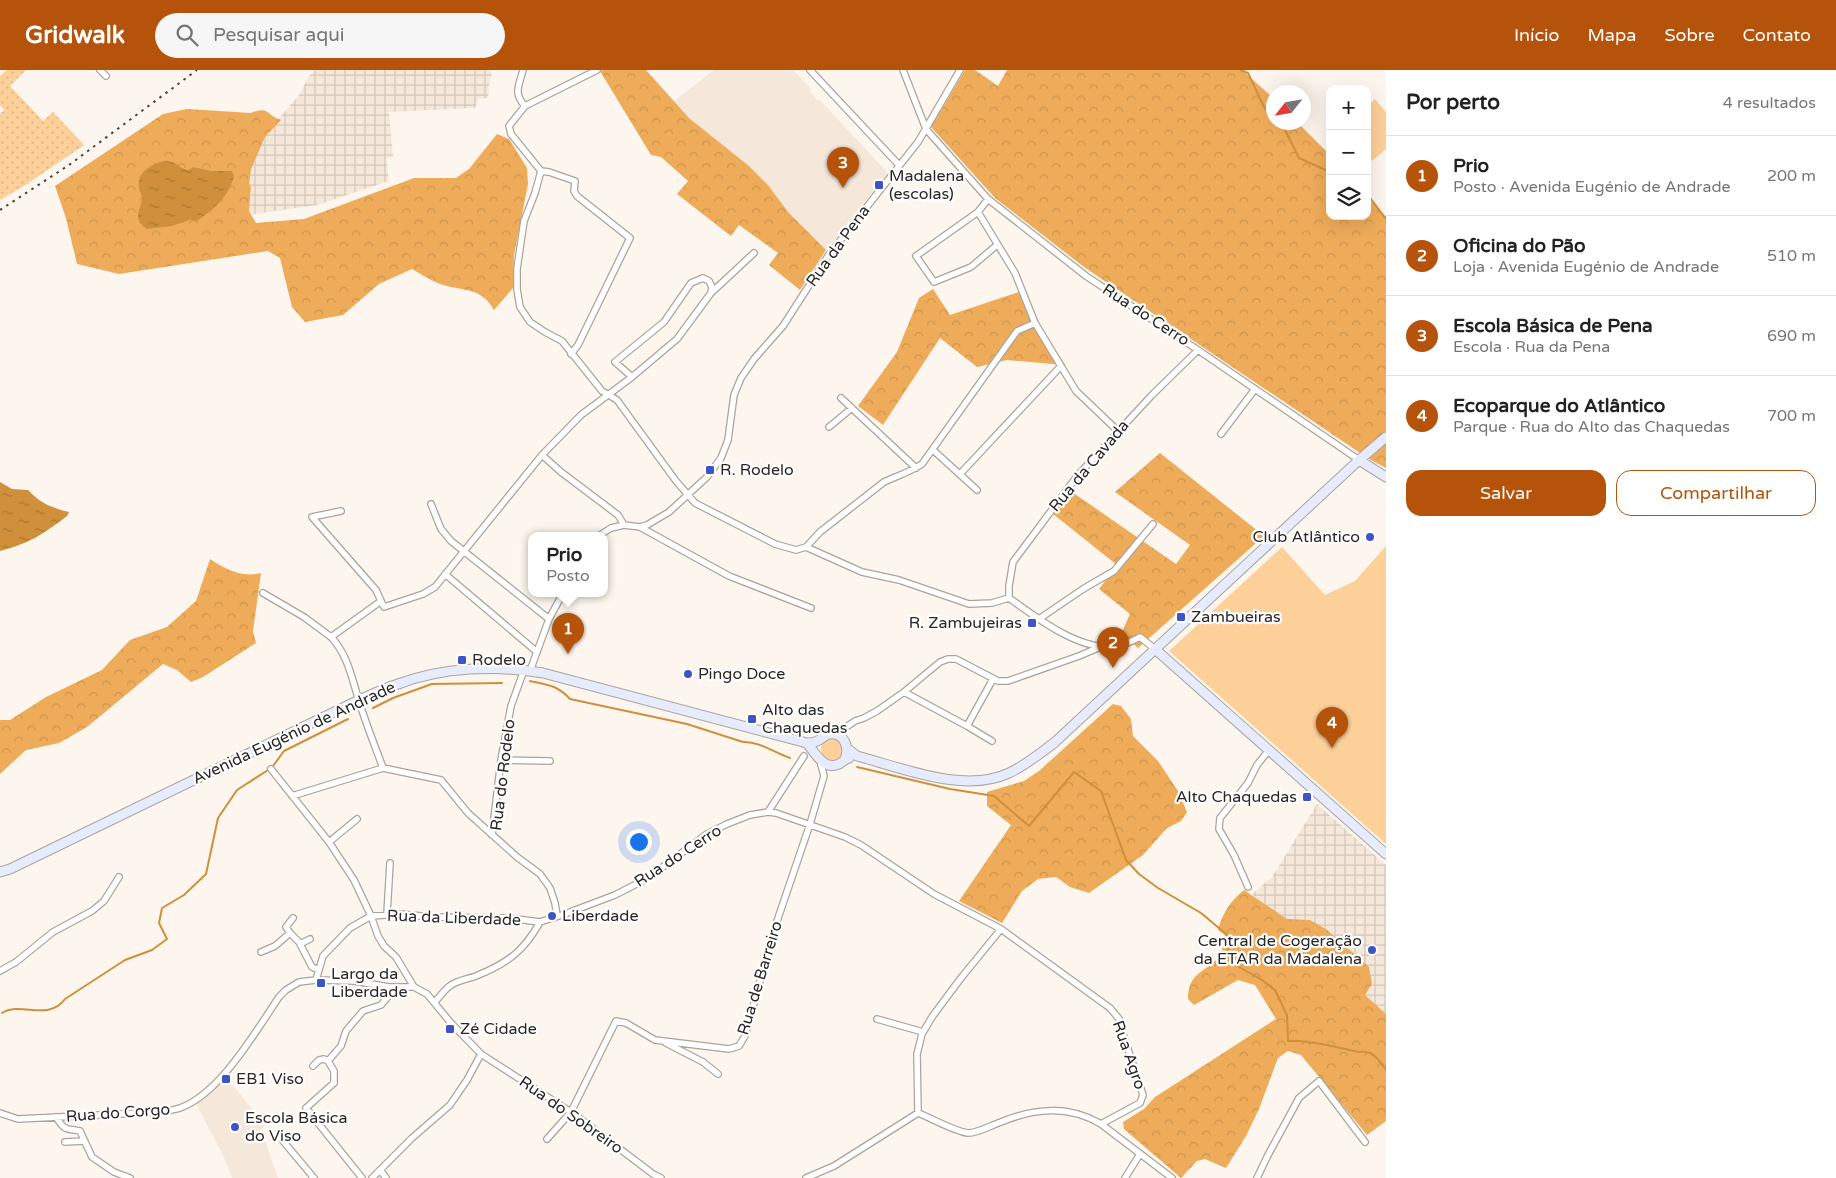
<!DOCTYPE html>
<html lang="pt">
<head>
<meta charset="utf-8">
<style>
  :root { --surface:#fff; --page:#f6f6f6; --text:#222; --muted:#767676; --line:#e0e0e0; --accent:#b45309 }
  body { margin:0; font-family:"Varela Round",sans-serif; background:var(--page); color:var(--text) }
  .controls { position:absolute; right:15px; top:15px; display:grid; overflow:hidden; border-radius:10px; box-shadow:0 5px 20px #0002 }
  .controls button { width:45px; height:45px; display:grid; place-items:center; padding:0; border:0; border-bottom:1px solid var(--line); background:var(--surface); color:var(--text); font:25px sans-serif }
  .compass { position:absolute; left:1266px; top:15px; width:45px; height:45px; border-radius:50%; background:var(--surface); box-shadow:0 5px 20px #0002; rotate:239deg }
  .you { position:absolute; left:638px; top:771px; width:18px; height:18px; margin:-12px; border:4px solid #fff; border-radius:50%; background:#1a73e8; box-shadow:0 0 0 8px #1a73e833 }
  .badge { display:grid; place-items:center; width:32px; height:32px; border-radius:50%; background:var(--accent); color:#fff; font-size:16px; font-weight:700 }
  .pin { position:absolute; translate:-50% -41px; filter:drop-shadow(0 1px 2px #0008) }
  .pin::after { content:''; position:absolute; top:26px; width:18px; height:15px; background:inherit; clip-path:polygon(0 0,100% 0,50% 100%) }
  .popup { position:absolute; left:528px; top:462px; width:80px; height:65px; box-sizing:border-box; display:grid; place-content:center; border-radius:10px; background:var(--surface); filter:drop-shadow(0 1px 4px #0005); font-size:16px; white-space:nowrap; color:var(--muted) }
  .popup b { font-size:19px; color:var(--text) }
  .popup::after { content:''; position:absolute; left:50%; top:100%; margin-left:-10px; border:10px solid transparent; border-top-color:var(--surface) }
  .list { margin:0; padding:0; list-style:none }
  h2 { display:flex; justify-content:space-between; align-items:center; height:65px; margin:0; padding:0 20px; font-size:21px }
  h2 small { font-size:16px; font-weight:400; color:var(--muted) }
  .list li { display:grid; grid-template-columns:32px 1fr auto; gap:15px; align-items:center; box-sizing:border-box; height:80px; padding:0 20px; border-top:1px solid var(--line) }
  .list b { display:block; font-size:19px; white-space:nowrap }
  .list p { margin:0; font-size:16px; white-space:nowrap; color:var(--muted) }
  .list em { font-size:16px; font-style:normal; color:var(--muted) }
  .actions { display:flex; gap:10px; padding:15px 20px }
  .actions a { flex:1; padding:11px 0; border:1px solid var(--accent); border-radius:15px; text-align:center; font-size:18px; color:var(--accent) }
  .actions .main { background:var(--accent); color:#fff }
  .icon { flex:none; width:28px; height:28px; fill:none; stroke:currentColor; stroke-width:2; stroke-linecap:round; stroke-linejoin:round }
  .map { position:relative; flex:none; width:1386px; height:1108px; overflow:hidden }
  header { display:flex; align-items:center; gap:30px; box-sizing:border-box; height:70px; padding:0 25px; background:var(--accent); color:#fff }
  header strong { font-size:24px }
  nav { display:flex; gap:28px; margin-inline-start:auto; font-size:18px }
  .search { width:350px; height:45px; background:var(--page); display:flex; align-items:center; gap:12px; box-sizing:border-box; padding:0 18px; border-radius:28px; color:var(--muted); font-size:19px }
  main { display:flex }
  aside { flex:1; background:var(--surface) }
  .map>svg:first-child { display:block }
</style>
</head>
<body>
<header>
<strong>Gridwalk</strong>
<div class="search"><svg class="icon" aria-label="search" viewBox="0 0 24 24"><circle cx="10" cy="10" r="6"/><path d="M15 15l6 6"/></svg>Pesquisar aqui</div>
<nav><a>Início</a><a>Mapa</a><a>Sobre</a><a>Contato</a></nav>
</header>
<main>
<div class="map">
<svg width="1386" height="1108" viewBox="0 0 1386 1108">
  <defs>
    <pattern id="industrial-grid" width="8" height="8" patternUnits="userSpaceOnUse" patternTransform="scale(1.25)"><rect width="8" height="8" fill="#f5e8da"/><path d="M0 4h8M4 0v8" fill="none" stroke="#d2c7bb"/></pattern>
    <pattern id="forest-crowns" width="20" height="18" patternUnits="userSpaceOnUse" patternTransform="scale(1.25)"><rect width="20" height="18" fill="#eeac5a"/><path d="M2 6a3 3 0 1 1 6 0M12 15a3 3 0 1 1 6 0" fill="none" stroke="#cc944e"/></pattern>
    <pattern id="garden-dots" width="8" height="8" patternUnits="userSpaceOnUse" patternTransform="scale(1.25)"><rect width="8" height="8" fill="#fdcf99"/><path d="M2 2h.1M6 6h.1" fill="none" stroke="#d9b284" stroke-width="1.8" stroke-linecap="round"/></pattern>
    <pattern id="water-ripples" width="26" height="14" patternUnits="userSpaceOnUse" patternTransform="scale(1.25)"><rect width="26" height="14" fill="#d0903b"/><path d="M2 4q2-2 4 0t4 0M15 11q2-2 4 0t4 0" fill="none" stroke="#a97631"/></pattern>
  </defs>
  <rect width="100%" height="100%" fill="#fdf6ee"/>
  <!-- built -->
  <path fill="#f5e8da" d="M 714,0 L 793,0 L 811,19 L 810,22 L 817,30 L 820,30 L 886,101 L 887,104 L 826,180 L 788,142 L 768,115 L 749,96 L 689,48 L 673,32 Z
    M 227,1008 L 265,1055 L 261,1059 L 278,1108 L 232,1108 L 223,1085 L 196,1034 Z"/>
  <!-- industrial -->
  <path fill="url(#industrial-grid)" d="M 315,0 L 489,0 L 492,3 L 489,15 L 488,28 L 478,29 L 475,38 L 389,42 L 393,87 L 386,88 L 389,111 L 317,135 L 249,145 L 251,116 L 247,112 L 251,81 L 299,25 L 309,6 Z
    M 1317,734 L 1386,795 L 1386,947 L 1252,824 L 1272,807 Z"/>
  <!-- green -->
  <path fill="#fdcf99" d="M 1375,29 L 1386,42 L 1386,79 L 1372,91 L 1367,79 L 1367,36 Z
    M 1386,476 L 1386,774 L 1169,581 L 1282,477 L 1325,525 L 1355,511 Z
    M821 679a11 11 0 1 1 22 0a11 11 0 1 1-22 0Z"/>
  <!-- forest -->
  <path fill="url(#forest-crowns)" d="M 603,0 L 646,0 L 689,48 L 749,96 L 768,115 L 788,142 L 826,180 L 800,220 L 769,195 L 778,183 L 739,155 L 731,166 L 677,124 L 688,111 L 661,87 L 651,85 L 600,1 Z
    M 965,0 L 975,0 L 998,16 L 1007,0 L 1242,0 L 1273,28 L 1274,52 L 1298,53 L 1330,85 L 1330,146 L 1367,146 L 1367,127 L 1386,147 L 1386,398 L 1369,389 L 1084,197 L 995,128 L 931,57 Z
    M 187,39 L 251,43 C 269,35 267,46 281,50 L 265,67 L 251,99 L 249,114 L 251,116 L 249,141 L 256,153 L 304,149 L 414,108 L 456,108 L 469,99 L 497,64 L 509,69 L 527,98 L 528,114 L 514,185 L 513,218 L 494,240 C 480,216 464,222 440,214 C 430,210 421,204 412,199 L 379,214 L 343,245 L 305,252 L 292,237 L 280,188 L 268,181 L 119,204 L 77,194 L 66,148 L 55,116 L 163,44 Z
    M 933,219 L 950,245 L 1025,220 L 1043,262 L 1066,296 L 1064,295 L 1007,290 L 977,297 L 940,268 L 883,355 L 858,336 L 897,282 L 919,228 Z
    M 1160,383 L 1264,466 L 1138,578 L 1121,564 L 1130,544 L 1099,519 L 1117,495 L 1053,444 L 1072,422 L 1176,494 L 1190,475 L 1115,422 Z
    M 210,489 C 225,499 242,508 261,503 L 253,561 L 256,573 L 203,607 L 191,612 L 177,600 L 163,594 L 87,657 L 59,673 L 26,680 L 0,704 L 0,650 L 10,650 L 46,627 L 102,600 L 130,570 L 167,557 L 196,531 Z
    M 1113,634 L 1121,636 L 1131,649 L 1133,666 L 1158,691 L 1178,721 L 1187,742 L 1181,751 L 1167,758 L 1143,785 L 1089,823 L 1070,817 L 1056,807 L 1038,809 L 1022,821 L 1002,853 L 959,831 L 1011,755 L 987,736 L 987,722 L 1024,711 L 1039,701 Z
    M 1244,820 L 1287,849 L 1310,850 L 1326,859 L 1369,897 L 1372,914 L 1365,925 L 1386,944 L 1386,1051 L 1367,1065 L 1301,985 L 1288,981 L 1278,988 L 1259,1039 L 1246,1066 L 1226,1098 L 1205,1089 L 1197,1091 L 1181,1108 L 1124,1059 L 1123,1052 L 1144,1039 L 1155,1027 L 1276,949 L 1255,915 L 1238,910 L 1194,935 L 1188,929 C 1188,903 1204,903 1218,888 C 1223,884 1223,872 1225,865 L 1218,860 C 1222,844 1231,830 1244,820 Z"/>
  <!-- garden -->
  <path fill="url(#garden-dots)" d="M 7,0 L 26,0 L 10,16 L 43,51 L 53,42 L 84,75 L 27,114 L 0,130 L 0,44 L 4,40 L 0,35 L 0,6 Z"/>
  <!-- water -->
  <path fill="url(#water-ripples)" d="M 163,91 C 166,91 169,91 172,92 C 180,94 185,105 193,97 L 212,101 L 232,101 L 234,106 C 228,128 214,139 197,151 L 190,150 L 172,156 L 147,159 C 131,148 141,141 142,128 C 142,123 139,122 139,117 C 137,102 151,95 163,91 Z
    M 0,412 L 12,419 L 28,420 C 40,433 52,438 69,442 L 67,446 C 42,465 30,473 0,481 Z"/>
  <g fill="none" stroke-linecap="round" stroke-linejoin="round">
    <!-- stream -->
    <path stroke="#d0903b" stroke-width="2" d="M 1241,0 L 1248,3 L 1264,37 L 1274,44
      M 1281,52 L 1299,88 L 1330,102
      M 1367,124 L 1386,149
      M 530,611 C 548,615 557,615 570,629 L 687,654 L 743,672 C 759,671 775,683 790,688
      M 373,638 L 393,628 L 432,614 L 502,613
      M 273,696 L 284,681 L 348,649
      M 857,697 L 950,719 L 994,726 L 1029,756 L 1074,702 L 1101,721 L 1126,790 L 1139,804 L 1158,818 L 1201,843 L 1226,864 L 1230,873 L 1226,886 L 1232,893 L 1262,910 L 1275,920 L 1287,945 L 1288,971 L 1300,971 L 1322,974 L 1359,982 C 1373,980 1378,989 1386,1000
      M 2,943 C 21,931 48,952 65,929 L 125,890 L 152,880 L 167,869 L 159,853 L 162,838 L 184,825 L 206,804 L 218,748 L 237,720 L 268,700"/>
    <!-- street casing -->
    <g stroke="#aaa49c" stroke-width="8">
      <path id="street" d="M 100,0 L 106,6
        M 523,0 C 519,16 513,23 525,36
        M 597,0 L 525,36 L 509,56 L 511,64 L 541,101 L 535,123 L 524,151 L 517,199 L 517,219 L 520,237 L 530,252 L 545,262 L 562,271 L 602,321 L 617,330 L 676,411 L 695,433 L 775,474 L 796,480 L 806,477 L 862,502 L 899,510 L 969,534 L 992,533 L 1009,528
        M 810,0 L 899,95
        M 903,0 L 926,59 L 988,129 L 1086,206 L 1198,280 L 1359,390
        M 541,101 L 549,102 L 575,111 L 574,121 L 577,126 L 630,168 L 578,275 L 571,284
        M 988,129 L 978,142 L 916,186 L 934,212 L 971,197 L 997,175
        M 978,142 L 1015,203 L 1035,253 L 1076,321 L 1118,361
        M 632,307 L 615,292 L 664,252 L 691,213 L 703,208 L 709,211 L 712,217 L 711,223
        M 841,328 L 916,398
        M 829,357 L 852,338
        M 1221,364 L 1255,319
        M 933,380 L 977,420
        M 542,385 L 561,402 L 618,445 L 624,455
        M 960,404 L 1061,296
        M 431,434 L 441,459 L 451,471 L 549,549
        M 341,441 L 312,447 L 376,520 L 381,531 L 331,567 C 348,585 352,609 359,631 C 366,654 375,676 383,698
        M 640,457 L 729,506 L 811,538
        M 600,465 L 611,458 L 624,455 L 640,457 L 647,455 L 669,442 L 707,407 L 721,388 L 728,370 L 734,325 L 741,308 L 754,289 L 783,256 L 828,186 L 918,72 L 960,0
        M 806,477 L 820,462 L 884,412 C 897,406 910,402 922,394 L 1017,261 L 1035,253
        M 445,504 L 537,582
        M 263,523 L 304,547 L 331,567
        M 1009,528 L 1009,516 L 1013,492 L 1078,405 L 1152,325 L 1198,280
        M 1009,528 C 1037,548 1078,580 1114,577 C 1123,576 1132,571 1140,567 L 1155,579
        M 381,531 L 384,537 L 423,524 L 435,517 L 542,385 L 581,345 L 632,307 L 677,269 L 711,223 L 754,183
        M 1039,549 L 1083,519 L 1114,501 L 1153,454
        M 530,601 L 549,549 L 563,523
        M 904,622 L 967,656 L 993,609
        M 967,656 L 992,671
        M 836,664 L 855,651 L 864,648 L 877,641 L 904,622 L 940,592 L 948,589 L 956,589 L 998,611 L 1008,611 L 1079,586 L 1100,577
        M 501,690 L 550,691
        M 271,699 L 329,772 L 354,810 L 371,846 L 378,866 L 384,876 L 396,887 L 414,917
        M 292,726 L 383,698 L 441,710 L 468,743 L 517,787 L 540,804 L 550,818 L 555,833 L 557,846
        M 768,742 L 804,686
        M 492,765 L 501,690 L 511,636 L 524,600
        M 329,772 L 357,749
        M 1248,817 L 1234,785 L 1219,759 L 1220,748 L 1248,713 L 1257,695 L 1269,680
        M 387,844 L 390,793
        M 290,863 L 286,857 L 293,848
        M 300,874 L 310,869
        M 261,882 L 275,876 L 290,863 L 299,872 L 312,897 L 319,900
        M 0,901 L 16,892 L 53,862 L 92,841 L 104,831 L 119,807
        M 316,910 L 323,886 L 350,858 L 371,846 L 399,844 L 432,847 L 508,848 L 540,852 L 562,845 L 615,825 L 648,808 L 707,764 L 727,754 L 750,745 L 768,742 L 776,743 L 845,767 L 861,775 L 934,824 L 1001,859 L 1110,938 L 1120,950 L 1122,961 L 1143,1025 L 1140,1033 L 1101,1054 L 1172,1108
        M 435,932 C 440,926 445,919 451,915 C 459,910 468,909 476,906 C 508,893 524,881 540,852
        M 877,949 L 923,962
        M 666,973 L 703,992 L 718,1004
        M 313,996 L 319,990 L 324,989 L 328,991
        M 0,1043 L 18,1049 L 161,1042 C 167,1041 174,1040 180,1038 C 220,1024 256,961 279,927 L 286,920 L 299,912 L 316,910 L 354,911 L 389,917 L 414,917 L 427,924 L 451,953 L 481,984 L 571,1042 L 653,1104 L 661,1108
        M 918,1043 C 931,1048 956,1062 968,1063 C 978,1063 992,1055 1001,1052 C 1035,1038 1068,1035 1101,1054
        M 56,1047 C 65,1061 65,1058 80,1061 L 92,1087 L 114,1102 L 130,1108
        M 547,1069 L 571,1042 L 616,951 L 626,953 L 655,970 L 729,979 L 739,976 L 745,966 L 774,860 L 810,754 L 824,706 L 820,691
        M 283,1071 L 314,1108 L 312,1108
        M 65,1072 L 84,1071
        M 380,1100 L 386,1108
        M 362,1108 L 306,1038 L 334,1013 L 334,1001 L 328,991 L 341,976 L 346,961 L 363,941 L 381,935 L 396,917
        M 372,1108 L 412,1068 L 450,1035 L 467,1010 L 481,984
        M 806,1108 L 834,1096 L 918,1043 L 917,984 L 922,964 L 932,947 L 961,908 L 1001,859
        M 1125,1108 L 1140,1084
        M 1257,1108 L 1268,1085 L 1299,1028 L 1319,1011 L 1365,1072"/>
    </g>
    <!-- secondary casing -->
    <g stroke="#aaa49c" stroke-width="11">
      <path id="secondary" d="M 1359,390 L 1386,407
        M 1155,579 L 1386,784
        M 807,673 C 815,683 824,701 839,694 C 843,692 844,689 849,688
        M 848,679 L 857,686 C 903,698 964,724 1009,703 C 1026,695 1039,684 1054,673 L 1359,390 L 1386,367
        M 0,802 L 10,799 L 359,630 C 372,624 385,618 398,614 C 443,597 495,595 543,603 L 807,673 C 810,673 816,672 819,670 C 823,668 824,665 829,664 C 844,662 850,677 845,689"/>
    </g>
    <!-- street -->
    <use href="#street" stroke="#fff" stroke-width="5.5"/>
    <!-- secondary -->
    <use href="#secondary" stroke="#e6ecfe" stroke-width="9"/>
    <!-- rail -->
    <path stroke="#46423e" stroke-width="2" stroke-dasharray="2.5 5" stroke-linecap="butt" d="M 0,140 L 69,95 L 197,0"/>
  </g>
  <!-- markers -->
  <g fill="#3d54c7" stroke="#fff" stroke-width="2">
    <rect x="874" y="110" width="10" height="10" rx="2.5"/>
    <rect x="705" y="395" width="10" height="10" rx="2.5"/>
    <circle cx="1370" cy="467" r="5"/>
    <rect x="1176" y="542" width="10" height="10" rx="2.5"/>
    <rect x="1027" y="548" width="10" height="10" rx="2.5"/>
    <rect x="457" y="585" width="10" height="10" rx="2.5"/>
    <circle cx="688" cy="604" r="5"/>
    <rect x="747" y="644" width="10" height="10" rx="2.5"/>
    <rect x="1302" y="722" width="10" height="10" rx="2.5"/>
    <circle cx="552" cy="846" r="5"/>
    <circle cx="1372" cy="880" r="5"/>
    <rect x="316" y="908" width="10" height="10" rx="2.5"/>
    <rect x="445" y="954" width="10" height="10" rx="2.5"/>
    <rect x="221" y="1004" width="10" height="10" rx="2.5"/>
    <circle cx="235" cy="1057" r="5"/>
  </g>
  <g text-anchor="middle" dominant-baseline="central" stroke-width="4.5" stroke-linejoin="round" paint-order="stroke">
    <!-- poi labels -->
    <g font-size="16" fill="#2a2724" stroke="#fff" text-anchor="start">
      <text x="889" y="106">Madalena<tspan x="889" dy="18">(escolas)</tspan></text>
      <text x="720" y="400">R. Rodelo</text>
      <text x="1360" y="467" text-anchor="end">Club Atlântico</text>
      <text x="1191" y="547">Zambueiras</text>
      <text x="1022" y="553" text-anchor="end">R. Zambujeiras</text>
      <text x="472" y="590">Rodelo</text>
      <text x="698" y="604">Pingo Doce</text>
      <text x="762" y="640">Alto das<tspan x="762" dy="18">Chaquedas</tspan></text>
      <text x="1297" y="727" text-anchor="end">Alto Chaquedas</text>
      <text x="562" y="846">Liberdade</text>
      <text x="1362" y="871" text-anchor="end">Central de Cogeração<tspan x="1362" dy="18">da ETAR da Madalena</tspan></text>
      <text x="331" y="904">Largo da<tspan x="331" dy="18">Liberdade</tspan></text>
      <text x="460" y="959">Zé Cidade</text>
      <text x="236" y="1009">EB1 Viso</text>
      <text x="245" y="1048">Escola Básica<tspan x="245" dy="18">do Viso</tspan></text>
    </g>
    <!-- street labels -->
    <g font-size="16" fill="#2a2724" stroke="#fff">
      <text transform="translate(838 176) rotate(-54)">Rua da Pena</text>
      <text transform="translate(1146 245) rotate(33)">Rua do Cerro</text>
      <text transform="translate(1089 396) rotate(-50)">Rua da Cavada</text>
      <text transform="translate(294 663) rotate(-25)">Avenida Eugénio de Andrade</text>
      <text transform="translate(503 705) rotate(-83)">Rua do Rodelo</text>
      <text transform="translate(678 786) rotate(-33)">Rua do Cerro</text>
      <text transform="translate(454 848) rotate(2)">Rua da Liberdade</text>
      <text transform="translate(760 908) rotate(-73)">Rua de Barreiro</text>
      <text transform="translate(1129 985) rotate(71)">Rua Agro</text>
      <text transform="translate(118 1043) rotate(-4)">Rua do Corgo</text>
      <text transform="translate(571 1045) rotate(35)">Rua do Sobreiro</text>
    </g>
  </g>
</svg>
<div class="controls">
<button>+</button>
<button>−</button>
<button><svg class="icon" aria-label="layers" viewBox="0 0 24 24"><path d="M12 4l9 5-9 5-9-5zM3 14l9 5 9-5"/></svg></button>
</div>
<svg class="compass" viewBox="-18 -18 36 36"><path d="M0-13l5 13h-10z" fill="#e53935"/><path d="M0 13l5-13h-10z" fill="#767676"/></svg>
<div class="you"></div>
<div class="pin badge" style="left:568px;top:584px">1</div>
<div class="popup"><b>Prio</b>Posto</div>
<div class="pin badge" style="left:1113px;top:598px">2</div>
<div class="pin badge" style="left:843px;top:118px">3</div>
<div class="pin badge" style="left:1332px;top:678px">4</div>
</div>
<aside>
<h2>Por perto<small>4 resultados</small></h2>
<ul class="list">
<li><span class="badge">1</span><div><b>Prio</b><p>Posto · Avenida Eugénio de Andrade</p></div><em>200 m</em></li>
<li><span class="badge">2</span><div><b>Oficina do Pão</b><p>Loja · Avenida Eugénio de Andrade</p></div><em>510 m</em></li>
<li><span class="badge">3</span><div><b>Escola Básica de Pena</b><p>Escola · Rua da Pena</p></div><em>690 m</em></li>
<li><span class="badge">4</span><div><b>Ecoparque do Atlântico</b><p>Parque · Rua do Alto das Chaquedas</p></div><em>700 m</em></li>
</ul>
<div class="actions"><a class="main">Salvar</a><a>Compartilhar</a></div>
</aside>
</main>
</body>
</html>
